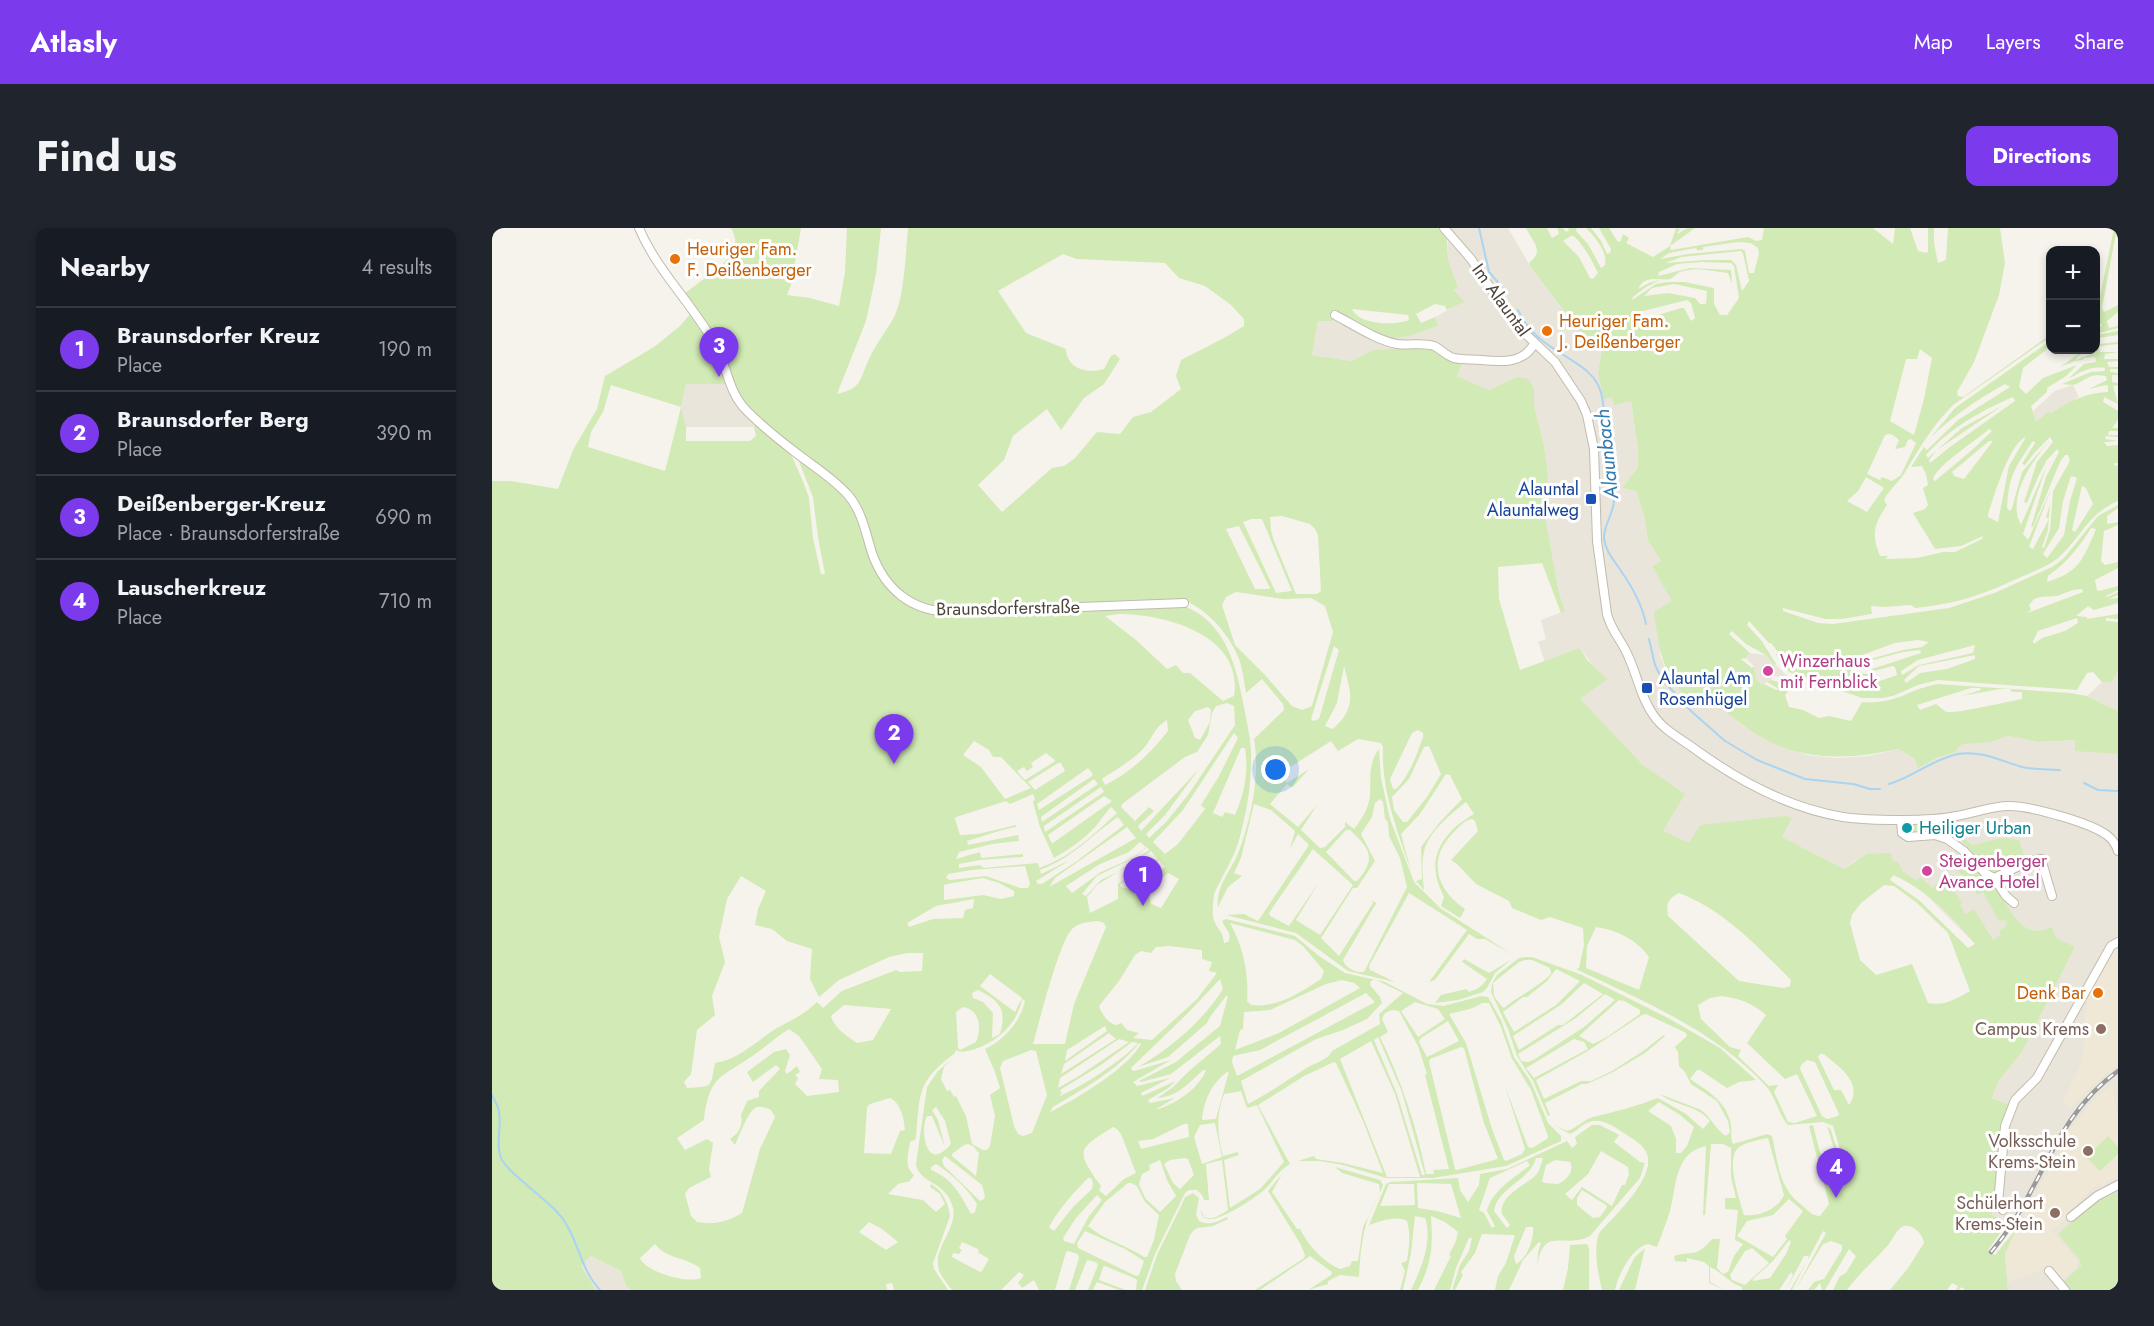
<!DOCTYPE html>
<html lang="en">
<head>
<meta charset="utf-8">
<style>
  :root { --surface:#171b24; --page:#20242c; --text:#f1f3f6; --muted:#9ea1a6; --line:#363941; --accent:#7c3aed }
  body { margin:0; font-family:Jost,sans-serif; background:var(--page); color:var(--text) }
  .controls { position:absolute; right:18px; top:18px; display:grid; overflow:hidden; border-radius:12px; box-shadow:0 3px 9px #0003 }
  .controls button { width:54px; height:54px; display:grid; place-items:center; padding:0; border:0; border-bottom:2px solid var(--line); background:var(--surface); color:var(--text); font:30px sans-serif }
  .you { position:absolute; left:784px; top:542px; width:21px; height:21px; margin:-15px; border:4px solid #fff; border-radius:50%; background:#1a73e8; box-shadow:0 0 0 9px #1a73e833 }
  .badge { display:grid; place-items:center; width:39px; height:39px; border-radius:50%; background:var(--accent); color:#fff; font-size:20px; font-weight:700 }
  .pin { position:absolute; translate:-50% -50px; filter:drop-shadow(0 2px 3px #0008) }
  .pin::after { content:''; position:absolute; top:32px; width:21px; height:18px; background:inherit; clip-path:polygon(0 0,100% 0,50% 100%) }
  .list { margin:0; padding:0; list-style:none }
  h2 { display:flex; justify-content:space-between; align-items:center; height:78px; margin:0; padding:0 24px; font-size:26px }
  h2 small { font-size:20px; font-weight:400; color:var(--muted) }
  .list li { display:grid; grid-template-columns:39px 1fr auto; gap:18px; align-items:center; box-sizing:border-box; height:84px; padding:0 24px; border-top:2px solid var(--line) }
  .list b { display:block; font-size:22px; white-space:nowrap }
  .list p { margin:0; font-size:20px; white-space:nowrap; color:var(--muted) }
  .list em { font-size:20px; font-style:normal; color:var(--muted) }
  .map { position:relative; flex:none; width:1626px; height:1062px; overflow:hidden; border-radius:12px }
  header { display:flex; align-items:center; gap:36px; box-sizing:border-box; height:84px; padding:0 30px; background:var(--accent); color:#fff }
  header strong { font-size:28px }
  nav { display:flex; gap:33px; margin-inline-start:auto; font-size:21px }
  .intro { display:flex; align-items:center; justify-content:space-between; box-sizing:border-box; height:144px; padding:0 36px }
  h1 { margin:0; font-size:42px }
  .button { padding:15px 27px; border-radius:12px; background:var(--accent); color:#fff; font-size:21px; font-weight:700 }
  main { display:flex; gap:36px; padding:0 36px }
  aside { flex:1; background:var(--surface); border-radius:12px; box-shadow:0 3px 9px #0003 }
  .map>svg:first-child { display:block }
</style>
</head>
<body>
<header>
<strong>Atlasly</strong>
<nav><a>Map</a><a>Layers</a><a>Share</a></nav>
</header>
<div class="intro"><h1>Find us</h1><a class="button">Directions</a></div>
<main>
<aside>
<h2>Nearby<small>4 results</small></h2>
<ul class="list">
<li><span class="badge">1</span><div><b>Braunsdorfer Kreuz</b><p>Place</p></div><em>190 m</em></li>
<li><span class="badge">2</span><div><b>Braunsdorfer Berg</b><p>Place</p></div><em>390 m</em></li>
<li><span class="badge">3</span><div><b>Deißenberger-Kreuz</b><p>Place · Braunsdorferstraße</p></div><em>690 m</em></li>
<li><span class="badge">4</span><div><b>Lauscherkreuz</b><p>Place</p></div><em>710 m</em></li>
</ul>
</aside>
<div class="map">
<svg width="1626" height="1062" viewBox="0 0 1626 1062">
  <rect width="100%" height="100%" fill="#f6f3ec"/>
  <!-- residential -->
  <path fill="#eae5da" d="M 956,0 L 1016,0 L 1040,41 L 1087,102 L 1110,118 L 1106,146 L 1120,169 L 1139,173 L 1146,221 L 1146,239 L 1130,260 L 1144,263 L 1152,287 L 1156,312 L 1169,333 L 1160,338 L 1181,373 L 1168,427 L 1173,440 L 1179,450 L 1194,470 L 1205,479 L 1215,467 L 1252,498 L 1278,513 L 1315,527 L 1343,530 L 1376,528 L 1408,521 L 1423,531 L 1427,539 L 1447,529 L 1464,524 L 1466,519 L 1471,515 L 1499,514 L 1516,508 L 1547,514 L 1583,512 L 1606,523 L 1626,526 L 1626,1062 L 1516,1062 L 1513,1026 L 1523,1001 L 1500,988 L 1518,877 L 1500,870 L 1506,854 L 1530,824 L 1583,719 L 1547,704 L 1483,716 L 1433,666 L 1416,654 L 1402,647 L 1392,657 L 1377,667 L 1371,670 L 1354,670 L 1364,632 L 1352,641 L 1290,609 L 1300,590 L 1197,616 L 1171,603 L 1192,566 L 1151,537 L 1087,471 L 1101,438 L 1088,420 L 1053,434 L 1046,414 L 1054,411 L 1049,392 L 1073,383 L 1067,365 L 1053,288 L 1056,247 L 1052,218 L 1042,177 L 1042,160 L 1025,149 L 997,162 L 965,148 L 971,135 L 882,122 L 859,133 L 820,127 L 826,93 L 846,85 L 876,102 L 946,98 L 943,89 L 971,74 L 962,62 L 966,58 L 956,31 Z
    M 194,156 L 235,156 L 265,194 L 262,199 L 194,199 L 189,179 Z
    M 1581,157 L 1587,169 L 1559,185 L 1556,184 L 1544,195 L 1541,183 L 1563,163 Z
    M 1258,425 L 1274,427 L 1296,449 L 1295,452 L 1281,447 L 1279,452 L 1270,457 L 1264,451 L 1262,438 L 1254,430 Z
    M 1626,443 L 1626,483 L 1595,468 L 1610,454 L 1620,454 Z
    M 99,1028 L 129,1043 L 134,1058 L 139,1062 L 104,1062 L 89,1038 Z"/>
  <!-- education -->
  <path fill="#efe8d6" d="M 1626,717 L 1626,837 L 1604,854 L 1579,880 L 1571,873 L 1588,838 L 1591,825 L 1595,765 L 1618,723 Z
    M 1620,857 L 1626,890 L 1626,949 L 1615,953 L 1612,959 L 1607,955 L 1575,985 L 1577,988 L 1560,1003 L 1585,1032 L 1585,1039 L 1570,1052 L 1558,1038 L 1516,1055 L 1513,1026 L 1524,1001 L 1581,897 L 1604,870 Z"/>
  <!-- green -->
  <path fill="#d2eab5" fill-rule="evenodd" d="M 239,0 L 309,0 L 299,57 L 295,67 L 318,70 L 347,78 L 353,44 L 355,0 L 389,0 L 384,46 L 374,93 L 345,166 C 373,160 367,149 379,127 C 386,113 396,101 403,87 C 412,69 414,22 416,0 L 946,0 L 955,11 L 956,31 L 966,59 L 962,62 L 972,74 L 955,82 L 953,78 L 943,76 L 924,86 L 929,95 L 943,89 L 946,98 C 932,102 914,111 899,110 C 883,109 860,93 846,85 L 841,93 L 826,93 L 820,127 L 859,133 L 881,122 L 932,119 L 942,121 L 958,133 L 971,134 L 965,148 L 997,162 L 1025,149 L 1036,151 L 1042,160 L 1042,177 L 1052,218 L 1056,247 L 1053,288 L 1067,365 L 1073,383 L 1069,385 L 1050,335 L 1006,339 L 1007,371 L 1028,442 L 1088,420 L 1095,432 L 1115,451 L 1088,471 L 1151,537 L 1193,566 L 1171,603 L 1197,615 L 1208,597 L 1293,588 L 1300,590 L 1290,609 L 1352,641 L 1375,626 L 1399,625 L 1400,632 L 1407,635 L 1410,643 L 1424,653 L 1428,649 L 1441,660 L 1447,652 L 1461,661 L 1470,675 L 1468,677 L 1473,686 L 1482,681 L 1501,712 L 1509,707 L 1507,703 L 1514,698 L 1515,695 L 1513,692 L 1507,693 L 1491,664 L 1485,667 L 1475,650 L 1458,638 L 1464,630 L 1476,642 L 1480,638 C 1486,644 1491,647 1497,651 C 1502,655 1504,660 1509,663 C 1514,678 1527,704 1547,703 C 1551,703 1556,700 1560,699 L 1563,709 L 1583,719 L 1530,824 L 1506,854 L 1500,870 L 1518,877 L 1511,897 L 1510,922 L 1500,987 L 1515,996 L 1496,1022 L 1503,1027 L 1524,1001 L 1513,1026 L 1516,1062 L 1473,1062 L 1469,1059 L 1467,1062 L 1464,1062 L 1466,1058 L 1460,1055 L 1455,1062 L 1398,1062 L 1416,1040 L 1432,1015 C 1431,1007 1422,996 1412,998 C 1405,1000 1401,1011 1397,1016 C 1384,1031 1366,1046 1355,1062 L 1341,1062 L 1348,1048 L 1354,1045 L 1364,1028 L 1357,1021 L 1333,1062 L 1330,1062 L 1328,1055 L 1322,1062 L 1316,1062 L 1322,1054 L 1332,1051 L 1350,1022 L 1350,1017 L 1339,1013 L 1331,1016 L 1303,1062 L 1334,1005 L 1331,1003 L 1300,1062 L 1298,1062 L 1317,1030 L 1316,1028 L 1312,1028 L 1294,1062 L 1301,1047 L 1299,1044 L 1287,1062 L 1250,1062 L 1250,1059 C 1237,1055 1230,1044 1218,1039 L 1218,1054 L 1232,1062 L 1217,1055 L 1217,1038 L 1212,1034 L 1195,1030 L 1195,1034 L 1183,1033 L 1182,1028 C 1201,1022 1203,1031 1220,1011 L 1228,1011 L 1225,1040 L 1231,1046 L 1236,1044 L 1242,1028 L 1251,1016 L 1243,1012 L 1246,982 L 1233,981 L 1233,970 L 1244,970 L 1239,949 L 1239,920 L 1231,916 L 1219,916 L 1213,987 L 1211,987 L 1214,918 C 1182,925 1185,957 1178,983 C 1174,996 1169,1008 1165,1019 L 1156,1016 C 1140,1019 1126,1047 1123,1062 L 1110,1062 C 1106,1044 1101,1023 1107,1005 C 1122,988 1164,950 1155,926 C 1152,917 1142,912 1135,907 C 1122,899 1108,887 1093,896 C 1087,899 1084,904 1078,906 L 1062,897 L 1075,903 C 1085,900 1091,892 1101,889 C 1123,884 1144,878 1166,870 L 1194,886 L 1211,901 L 1218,893 C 1206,877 1182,878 1168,866 L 1209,882 C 1219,889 1223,901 1234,908 L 1238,904 L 1236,893 L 1225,873 L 1199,856 L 1193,844 L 1187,838 L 1186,824 L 1183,819 L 1195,808 L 1194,805 L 1154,786 L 1150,787 L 1094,824 L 1044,852 L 1052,871 L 1089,853 L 1099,853 L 1120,843 L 1151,823 L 1173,806 L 1172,809 L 1153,825 L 1121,844 L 1095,856 L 1090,856 L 1053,875 L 1058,887 L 1056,888 L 1041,853 L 1025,828 L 1016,801 L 999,764 L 1000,756 L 1005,747 L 1027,730 L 1033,729 L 1040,729 L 1090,747 L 1176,790 L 1228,820 L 1264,852 L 1247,854 L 1235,860 L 1208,842 L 1205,842 L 1198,851 C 1216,863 1235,874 1239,897 C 1240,904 1238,910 1241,916 L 1275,906 L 1280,908 C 1287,938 1286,960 1312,979 C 1317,984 1321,988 1328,988 L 1337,976 L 1317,898 L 1321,897 L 1336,955 L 1340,953 L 1346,934 L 1335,898 L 1339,902 L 1348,932 L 1351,931 L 1341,898 L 1331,894 L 1296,897 C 1286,886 1284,869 1273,857 C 1222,802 1151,773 1084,741 L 1087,740 L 1092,717 L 1091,700 L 1058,689 L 1049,692 L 1020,680 L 1017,673 L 984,656 L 965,636 L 959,632 L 986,603 L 983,593 L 980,591 C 972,592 967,599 961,605 C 935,631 944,662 973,681 L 968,690 L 949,678 L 952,669 C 949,662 945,654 944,646 C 939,620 960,598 982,586 L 974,574 C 959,586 936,604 932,624 C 929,636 931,649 932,662 L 924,653 L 930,651 L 929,619 L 948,594 L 970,571 L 958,547 L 954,546 L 928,586 L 909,606 L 919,643 C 905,602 889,562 891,519 L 889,515 L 866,511 L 846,523 L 839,513 L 789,545 L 795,555 L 817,541 L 800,560 L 795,556 L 778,576 L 806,599 L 825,577 L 809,602 L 828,620 L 833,619 L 853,599 L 853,594 L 862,601 C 870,591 877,580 878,567 C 879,550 876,535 887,521 L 889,550 L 898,591 L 922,654 L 948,680 L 1021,727 L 993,711 L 985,711 L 977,706 L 943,752 L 937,754 L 975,702 L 917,665 L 877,738 L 878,742 L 903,754 L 856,743 L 804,705 L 734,687 L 752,686 L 766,693 L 817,617 L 806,606 L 798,621 L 803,603 L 779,582 L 762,576 L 749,630 L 742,645 L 750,648 L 736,659 L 726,679 C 723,658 742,639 748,620 C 760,587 768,545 762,511 L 792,482 L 791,476 L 770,451 L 754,465 C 752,454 751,442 747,431 C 737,406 717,383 692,372 L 692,378 C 736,395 745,442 753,484 C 756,501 760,517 759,534 C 759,560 754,587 747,612 C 742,630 730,648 722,666 C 721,675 719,689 724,697 C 729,704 731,706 732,715 L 736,714 C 741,705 733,701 730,693 L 734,691 L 803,708 L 827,728 L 853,745 L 893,754 L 935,776 L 952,778 L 989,768 L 996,769 L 1009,792 L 1022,829 L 1039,854 L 1056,895 L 1069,908 L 1069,913 L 1014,938 L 941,950 L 894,950 L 851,937 L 827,933 L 806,933 L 822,928 L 824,931 L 851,935 L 891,945 L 871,893 L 844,835 L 842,834 L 812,848 L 766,877 L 798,936 C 786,943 781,954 771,963 C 761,971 709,1008 709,982 L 712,989 C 720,993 728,987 736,982 L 730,932 L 714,936 L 717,972 L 712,972 L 710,967 L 705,962 L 697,962 L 693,965 L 663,1026 L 650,1062 L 644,1062 L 645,1052 L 642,1050 L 613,1038 L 611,1039 L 607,1052 L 634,1062 L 627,1062 L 605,1054 L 601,1062 L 596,1062 L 606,1037 L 604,1034 L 595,1032 L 583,1062 L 577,1062 L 587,1030 L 586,1026 L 576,1023 L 574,1024 L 563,1062 L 547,1062 L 542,1052 L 530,1060 L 526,1055 L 532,1047 L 527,1044 L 509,1062 L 460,1062 C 455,1055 447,1047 446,1038 C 443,1018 465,1001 461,980 C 455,953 427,956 424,936 L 435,859 L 446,843 L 460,831 L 452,839 L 449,851 L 455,863 L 458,862 L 462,869 L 464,868 L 474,888 L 480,916 L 491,922 L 495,922 L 498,918 L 503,888 L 498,867 L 508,860 L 503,844 L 493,821 C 511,813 529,793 533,773 L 530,771 C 526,795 505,814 483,821 C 476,823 470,825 464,822 L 462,826 C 424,854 428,867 424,911 L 418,914 C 416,926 412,939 422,947 L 418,953 L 406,956 L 396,966 L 431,972 L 444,984 L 453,976 L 448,966 L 438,959 L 439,956 C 451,963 456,974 458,988 L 441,1035 L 442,1041 L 456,1062 L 402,1062 L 400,1055 L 394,1056 L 395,1062 L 139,1062 L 134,1058 L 129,1043 L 99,1028 L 89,1038 L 104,1062 L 0,1062 L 0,253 L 19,253 L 66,261 L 81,222 L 105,181 L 113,148 L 162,119 L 188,98 L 199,85 L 225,125 L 235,156 L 194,156 L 189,179 L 194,199 L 194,213 L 258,213 L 264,208 L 262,199 L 265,194 L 298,224 L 312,256 L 317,270 L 321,310 L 329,346 L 333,346 L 326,309 L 321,269 L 306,231 L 350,265 L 356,271 L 365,288 L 369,286 C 349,241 285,215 253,177 C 239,161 237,142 229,123 C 220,103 204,84 192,66 C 203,57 236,35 242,23 C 245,15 243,7 239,0 ZM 571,26 L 585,31 L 673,35 L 687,50 L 713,58 L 739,77 L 752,91 L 752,98 L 732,110 L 689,132 L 684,148 L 689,161 L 659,184 L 641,189 L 628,206 L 605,204 L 583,230 L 572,238 L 560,240 L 510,284 L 486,257 L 512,232 L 521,208 L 555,181 L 569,202 L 592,170 L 612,156 L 628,131 L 623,126 L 619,128 L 612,141 C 595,146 575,141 574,121 L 534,105 L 506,63 ZM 860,81 L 916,87 L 917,92 C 902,98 867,97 860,81 ZM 119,157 L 189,179 L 173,243 L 96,219 L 99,204 L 111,184 ZM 790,288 L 818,296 L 823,301 L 826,307 L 829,363 L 825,366 L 804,366 L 782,313 L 779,302 L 778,289 ZM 760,291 L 770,291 L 800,363 L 784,365 L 751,294 ZM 747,298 L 778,360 L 777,361 L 763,361 L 734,301 ZM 744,364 L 791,371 L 819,370 L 833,378 L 841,404 L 820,478 L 810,482 L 800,478 L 773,447 L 743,417 L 730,377 L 734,369 ZM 627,386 C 673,386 752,407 742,468 L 731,473 L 698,445 L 691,445 L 684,437 L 675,441 L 644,412 L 613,388 ZM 842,418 L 847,422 L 827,491 L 821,493 L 819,491 ZM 852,438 C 859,466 865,479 841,501 L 833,498 L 845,475 ZM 735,475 L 742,478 L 743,497 L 696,567 L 674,594 L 657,610 L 654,606 L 673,587 L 707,541 L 649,603 L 646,598 L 662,583 L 657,579 L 643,593 L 629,579 L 630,576 L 693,529 L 705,524 L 716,507 L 720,485 L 724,478 ZM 716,479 L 719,482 L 718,494 L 708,512 L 703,510 L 696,492 L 703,483 ZM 675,492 L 676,503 C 658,526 639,544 613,557 L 610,551 C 623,542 638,534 650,522 C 660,512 662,499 675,492 ZM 926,502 L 931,505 L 931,509 C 924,528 918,547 904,561 L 901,561 L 898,551 L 920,505 ZM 742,505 L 746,510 L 726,550 L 709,577 L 713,581 L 686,616 L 673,626 L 661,614 L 691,582 ZM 482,513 L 497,522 L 501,529 L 509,529 L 539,560 L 513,571 L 489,539 L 471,527 ZM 937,518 L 949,546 L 935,569 L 915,594 L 911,594 L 902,582 L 900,569 L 917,551 L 932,519 ZM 749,520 L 753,520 C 757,544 752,566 743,587 L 733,584 L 730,589 L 721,585 ZM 554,525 L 563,532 L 562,534 L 533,552 L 525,543 L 532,539 L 535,543 L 541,539 L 539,535 ZM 566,535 L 569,535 L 573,543 L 543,562 L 536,554 ZM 596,540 L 601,546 L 600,548 L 547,582 L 545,576 ZM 602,551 L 606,556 L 550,594 L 549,589 ZM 609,559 L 612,564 L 553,604 L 552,598 ZM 541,566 L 543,571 L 541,574 L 548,599 L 562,630 C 578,621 592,611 604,598 C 609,592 613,585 619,579 L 625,585 C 600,608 579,629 547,640 L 546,635 L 492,640 L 488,637 L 467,640 L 467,636 L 488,632 L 531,629 L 531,626 L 489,630 L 488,624 L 464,631 L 467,624 L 500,616 L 527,613 L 526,607 L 476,617 L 475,613 C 492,608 507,602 524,599 L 524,597 L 486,606 L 468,607 L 463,591 L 464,589 L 514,573 L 518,576 ZM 612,568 L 620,573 L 561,615 L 559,614 L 556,607 ZM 888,571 L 891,574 L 893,591 L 896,594 L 897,608 L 908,630 L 915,659 L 872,744 C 864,745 853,740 851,732 L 883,677 L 885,676 L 880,672 L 881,675 L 847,728 L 829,710 L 861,660 L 865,660 L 883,633 L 869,606 L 880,589 L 883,575 ZM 626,589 L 632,597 L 585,633 L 550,656 L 546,656 L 544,653 L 578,632 L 549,646 L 548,642 C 582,629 598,608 626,589 ZM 635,599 L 644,610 L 557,659 L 563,650 ZM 854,602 L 858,602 C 878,621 885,630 865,653 L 862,653 L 834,624 ZM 648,614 L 654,619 L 641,630 L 609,644 L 580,665 L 574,658 L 608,636 L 637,624 ZM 655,619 L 657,622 L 632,641 L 609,652 L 594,668 L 590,666 L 605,648 L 640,631 ZM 821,621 L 861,657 L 828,707 L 804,692 L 827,654 L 797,698 L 778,688 L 777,685 ZM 659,623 L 666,631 L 626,656 L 626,671 L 598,685 L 595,669 L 605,657 ZM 667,632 L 673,639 L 638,661 L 629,659 L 628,656 ZM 533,638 L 538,656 L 536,660 L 528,660 L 494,648 L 458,652 L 454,650 L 456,646 L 479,642 ZM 676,645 L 687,651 L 669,680 L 659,676 C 654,661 666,654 676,645 ZM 1401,647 C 1433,660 1462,690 1483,716 L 1476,720 L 1427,672 L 1398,652 ZM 249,648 L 274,663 L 266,681 L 263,697 L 280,701 L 295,713 L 320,721 L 318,751 L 327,769 L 347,752 L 397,729 L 415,725 L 431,725 L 430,743 L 408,744 L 404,742 L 350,763 L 331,780 L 325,774 C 313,786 300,792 285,800 C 264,813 248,831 223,835 C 218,861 221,858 195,860 L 192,854 L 199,846 L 205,802 L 223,787 L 220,768 L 233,734 L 227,709 L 235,671 ZM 491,650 L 507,655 L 522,663 L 522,668 L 509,671 L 491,667 L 452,672 L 452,657 L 455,656 ZM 1392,657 L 1402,658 L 1425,675 L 1456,705 L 1478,763 C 1464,771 1453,778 1436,775 L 1420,736 L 1384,747 L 1368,732 L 1358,695 L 1360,687 L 1369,675 ZM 1187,665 C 1232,682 1266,719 1299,752 L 1298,758 L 1292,760 L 1247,753 L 1176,688 C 1174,675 1176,671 1187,665 ZM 482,671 L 481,680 L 473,682 L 471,690 L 441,691 L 417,699 L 415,695 L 444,678 ZM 606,693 L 612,695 L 614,699 L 582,776 L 573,816 L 541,816 C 547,795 567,714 580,701 C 587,694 597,694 606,693 ZM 738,695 L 803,712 L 811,718 L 832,743 L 829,751 C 807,765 786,780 759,777 L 755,773 C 757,746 751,718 738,695 ZM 1104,699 C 1125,702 1145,712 1157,729 L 1147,762 L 1094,740 L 1095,718 ZM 677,718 L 710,722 L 710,731 L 720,734 L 717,743 L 725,745 L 705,771 L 660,812 L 641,810 L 647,805 L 635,802 L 629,795 L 625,797 C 616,796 609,785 607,778 L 627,753 L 643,727 L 649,723 L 659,725 L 664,719 ZM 1033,732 L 1040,732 L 1058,740 L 1059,746 C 1045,760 1028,767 1012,780 L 1010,779 L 1002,768 L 1001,755 L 1027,734 ZM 1064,741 L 1088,753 L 1064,777 L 1022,804 L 1011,784 L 1031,769 L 1035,769 L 1055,753 ZM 498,746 L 530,770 L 523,784 L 488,758 ZM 728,751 L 731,761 C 711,793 678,821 646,839 L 676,829 L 715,795 C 717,789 729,775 734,768 L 736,768 L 728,798 L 684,834 L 647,853 L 649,854 L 679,846 L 728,808 L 729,816 L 697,843 L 680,860 L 665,870 C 685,869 697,855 711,842 L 714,842 C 707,861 682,877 663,882 L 683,870 L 658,875 L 656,872 L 675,861 L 684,853 L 650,868 L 649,865 L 678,850 L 645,858 L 641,854 L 679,832 L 646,842 L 641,843 L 639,840 L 697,784 ZM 882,751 L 911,765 L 887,786 L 888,796 L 840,823 C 835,833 822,835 813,841 C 794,853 776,866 756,876 L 749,853 L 824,811 L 851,802 L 875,791 L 890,775 L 888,769 L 878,757 L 879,753 ZM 850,752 L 862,755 L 868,760 L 787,805 L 743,822 L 748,802 L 751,801 L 752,784 L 778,782 L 834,756 ZM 1092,755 L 1111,766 L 1071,797 L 1066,797 L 1027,822 L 1021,808 L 1070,776 ZM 486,762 C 508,773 515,781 508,806 L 500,810 L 501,785 L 491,774 L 481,770 L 480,765 ZM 874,765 L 883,774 L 745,848 L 740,834 L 741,828 L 768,822 ZM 1113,766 L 1123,772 L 1092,799 L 1043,831 L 1037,834 L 1029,833 L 1026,826 L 1084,790 ZM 1229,768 C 1247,770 1260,775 1274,787 L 1255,815 L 1293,851 L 1305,846 L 1325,888 L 1303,895 L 1296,894 L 1282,864 L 1286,857 L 1277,858 L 1246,828 L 1249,822 L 1238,819 L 1209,791 L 1206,777 L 1218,770 ZM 1127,772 L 1132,773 L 1148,782 L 1148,786 L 1115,809 L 1101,816 L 1087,808 ZM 923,774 L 946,781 L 953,791 L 926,809 L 909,783 ZM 990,775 L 997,775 L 1009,799 L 1020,831 L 1039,862 L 1056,908 L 1055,911 L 1040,920 L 1036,919 L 1013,858 L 1033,921 L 1030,926 L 1014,933 L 1012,932 L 1000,901 L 974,815 L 957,786 C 968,783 980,782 990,775 ZM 352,777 L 399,781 L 381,812 L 365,815 C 355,808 342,800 339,788 ZM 471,779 C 488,782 490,800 484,814 L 468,822 L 466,820 L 464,784 ZM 900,782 L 907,783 L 926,818 L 935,846 L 933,847 L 957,941 L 941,942 L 942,946 L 934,946 C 925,899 909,852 888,809 L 896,804 L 890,791 L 893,785 ZM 956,793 L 967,813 L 935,829 L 927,814 L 929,810 ZM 613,798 L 615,803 L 573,833 L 575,822 ZM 297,801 L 307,808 L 330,841 L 327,851 L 346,852 L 347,864 L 315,868 L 303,856 L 306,850 L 303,847 L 308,844 L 305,838 L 295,846 L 293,843 L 298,827 L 294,821 L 282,824 L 255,844 L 261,854 L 284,837 L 288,841 L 267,863 L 267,869 L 255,873 L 249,887 C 251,898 247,905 238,911 L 243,917 C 247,909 256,882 265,879 C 269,878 275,880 279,882 L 283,889 L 268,921 L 250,985 C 235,994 222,997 205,994 L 199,988 L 193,966 L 197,960 L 219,949 L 217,942 L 221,915 L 215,911 L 193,922 L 185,910 L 212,892 C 218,845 229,851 263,826 C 275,818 285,808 297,801 ZM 617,805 L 624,811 L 569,846 L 572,836 ZM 886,809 L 910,864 L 933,947 L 930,947 L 905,866 L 882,812 ZM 627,811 L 637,814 L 587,848 L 566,860 L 568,850 ZM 1082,811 L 1092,814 L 1096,821 L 1042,850 L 1034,840 ZM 879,813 L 903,866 L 928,949 L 895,949 L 848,831 ZM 640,814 L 646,815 C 635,829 584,863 567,868 L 570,865 L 568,862 L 609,837 ZM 647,815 L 649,816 C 636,840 583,872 558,884 L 561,879 C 591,861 625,843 647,815 ZM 969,819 L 972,820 L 992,895 L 1006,931 L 965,942 L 963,941 L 937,834 L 938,831 ZM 539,822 L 544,823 L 555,867 L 540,905 L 531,908 L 526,906 L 522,898 L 508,840 L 511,833 ZM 1328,826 L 1332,826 C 1347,839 1372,855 1357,877 L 1349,862 L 1342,862 L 1326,829 ZM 1315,832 L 1323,834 L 1347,886 L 1346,888 L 1335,891 L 1330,888 L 1308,841 L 1309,837 ZM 737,843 L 724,891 L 710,892 C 711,874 721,852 737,843 ZM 749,863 L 755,880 L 765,877 L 792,934 L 768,961 L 738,980 L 732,932 L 747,927 L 746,924 L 731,928 C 725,907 724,887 732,866 ZM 398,870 C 409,875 412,891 413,902 L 408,903 L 399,926 L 372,925 L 375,879 L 378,876 ZM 1167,874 L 1188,887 L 1202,899 L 1195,918 L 1189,925 L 1184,925 L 1184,911 L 1179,898 L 1156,883 ZM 444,879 L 453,893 L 459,916 C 433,947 428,900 435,888 L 440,888 L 453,919 L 446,892 L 440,882 ZM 723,895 L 730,929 L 710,936 L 702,909 L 708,897 ZM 692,896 L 696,896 L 697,909 L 649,921 L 646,913 L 661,911 ZM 621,899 L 625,901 L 629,906 L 644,945 L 632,951 L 614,968 L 607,962 L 609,958 C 584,923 584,922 621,899 ZM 1276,910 L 1292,967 C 1286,981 1267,989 1252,987 C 1248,972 1234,934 1245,921 C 1252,914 1267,912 1276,910 ZM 476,916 L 481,918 L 487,925 L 484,948 L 460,928 L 460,926 L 472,917 ZM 453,928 L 490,957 L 493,968 L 492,971 L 488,973 L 452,938 L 450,932 ZM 693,930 L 696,931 L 702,947 L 688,961 L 681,955 L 672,936 L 678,932 ZM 668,932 L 675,952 L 684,968 L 668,984 L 653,970 L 647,956 L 650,946 L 658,942 L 657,937 ZM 444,936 C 461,947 474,959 485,976 L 483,984 L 479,986 C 468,966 461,951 439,942 L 439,939 ZM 596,950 L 599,950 L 601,955 L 600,961 L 581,979 L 562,1003 L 557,999 C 567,981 581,965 596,950 ZM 636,955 L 639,955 L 645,958 L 653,974 L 667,987 L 662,1012 L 655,1029 L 652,1029 C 634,1017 612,1012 596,998 L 613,974 ZM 605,967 L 610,972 L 597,988 L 582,1016 L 572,1013 L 571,1010 L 584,990 ZM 1297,971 L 1311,983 L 1293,1008 L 1295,1011 L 1281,1029 L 1245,1008 L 1255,993 L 1281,987 ZM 377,994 L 390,1001 L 406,1014 L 394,1022 L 367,1004 ZM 593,1003 L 633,1021 L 652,1033 L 647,1047 L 644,1048 L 586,1020 L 585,1015 ZM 1297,1012 L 1299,1014 L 1294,1026 L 1278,1050 L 1261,1053 L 1261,1051 L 1281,1033 ZM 470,1014 L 486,1021 L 487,1025 L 497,1031 L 490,1043 L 488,1044 L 460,1029 L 461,1025 L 467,1026 L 470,1022 L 467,1020 ZM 163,1016 C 174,1031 194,1029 208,1040 L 209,1050 C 196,1056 153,1044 148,1030 ZM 1260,1020 L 1277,1035 L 1253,1057 L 1240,1052 L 1238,1047 L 1253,1023 Z
    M 1034,0 L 1055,0 L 1060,10 L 1067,6 L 1065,0 L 1071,0 L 1074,4 L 1077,2 L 1076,0 L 1085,0 L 1084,3 L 1096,16 L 1109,40 L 1113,37 C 1116,24 1103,9 1094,0 L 1099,0 L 1109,13 L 1115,26 L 1118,25 L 1119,21 L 1107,0 L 1117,0 L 1126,14 L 1129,13 L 1131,6 L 1137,10 L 1134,15 L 1161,29 L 1178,18 L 1184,0 L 1188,1 L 1185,6 L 1196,0 L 1203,0 L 1178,18 L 1179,22 L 1256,9 L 1264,13 L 1270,12 L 1272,0 L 1381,0 L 1401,16 L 1403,0 L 1418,0 L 1426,23 L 1435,25 L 1436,23 L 1436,0 L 1442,0 L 1442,15 L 1446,35 L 1454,32 L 1456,0 L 1508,0 L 1513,35 L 1507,67 L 1482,134 L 1465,164 L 1466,168 L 1471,169 L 1558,107 L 1558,109 L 1461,177 C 1441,197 1426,222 1412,246 C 1406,255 1396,263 1392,272 L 1395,277 C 1382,296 1379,306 1388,328 L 1396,328 L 1393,331 L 1425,330 L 1451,324 L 1463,324 L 1490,311 L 1491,308 L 1469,318 L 1443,321 L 1421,285 L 1433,281 L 1436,277 L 1431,260 L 1436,257 L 1434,246 L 1430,238 L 1419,239 L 1432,219 L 1435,222 L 1466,192 L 1518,159 L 1513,156 C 1486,171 1461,188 1439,209 L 1463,180 L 1558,113 L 1558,119 L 1531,140 L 1527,159 L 1534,166 L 1551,150 L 1585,137 L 1574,148 L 1555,160 L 1555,164 L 1539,178 L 1544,194 L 1556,184 L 1559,185 C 1578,173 1593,165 1616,164 L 1616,158 L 1614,157 L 1597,161 L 1615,152 L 1614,148 C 1594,144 1593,155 1580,157 C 1577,157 1573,156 1570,156 L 1599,144 L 1613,143 L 1613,140 C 1598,138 1589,144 1576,151 L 1592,136 L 1604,134 L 1603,129 L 1592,130 L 1591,132 L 1583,133 L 1568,139 L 1592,122 L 1595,122 L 1585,129 L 1584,132 L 1604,124 L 1604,107 L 1626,103 L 1626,107 L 1606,110 L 1607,116 L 1626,114 L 1626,116 L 1608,118 L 1607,120 L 1608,124 L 1626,124 L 1613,126 L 1612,131 L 1626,131 L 1626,133 L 1615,134 L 1617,139 L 1626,139 L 1626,141 L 1618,141 L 1618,144 L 1626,145 L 1626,147 L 1620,147 L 1620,154 L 1626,155 L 1626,157 L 1621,158 L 1626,176 L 1612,169 L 1611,174 L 1626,183 L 1626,192 L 1620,200 L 1626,200 L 1626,203 L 1617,203 L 1616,207 L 1626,207 L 1626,209 L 1614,208 L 1613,211 L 1626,213 L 1612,214 L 1615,218 L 1626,217 L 1626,235 L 1623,235 L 1622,238 L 1626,237 L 1626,273 C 1594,287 1590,309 1566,330 C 1555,339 1542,343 1529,349 C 1492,366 1465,376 1423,380 L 1419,377 L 1392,379 L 1380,378 L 1379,379 L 1380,386 L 1350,391 L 1333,391 L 1291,380 L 1291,383 L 1326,395 L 1341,396 L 1457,380 L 1505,364 L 1562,338 L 1572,330 L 1606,288 L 1626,277 L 1626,280 L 1615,288 L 1615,296 L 1626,294 L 1626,297 L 1612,303 L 1609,333 L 1613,337 L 1626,334 L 1626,340 L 1603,352 L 1605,362 L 1607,363 L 1626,358 L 1626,362 L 1614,368 L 1615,369 L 1626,364 L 1626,367 L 1617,371 L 1626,370 L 1626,375 L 1602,382 L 1596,378 L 1584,388 L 1595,389 L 1595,391 L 1626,386 L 1626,391 L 1614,390 L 1614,393 L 1626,394 L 1626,443 L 1620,454 L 1610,454 L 1601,444 L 1595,445 L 1585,462 L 1446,452 L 1426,457 L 1401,468 L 1390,470 L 1370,470 L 1297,444 L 1289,436 L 1284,426 L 1286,424 L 1279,415 L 1277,415 L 1257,393 L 1255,397 L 1269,412 L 1284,436 L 1282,437 L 1274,427 L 1254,416 L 1240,403 L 1237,406 L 1258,425 L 1254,430 L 1249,431 L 1260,440 L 1262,438 L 1264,451 L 1270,457 L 1272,456 L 1284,462 L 1287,461 L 1275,454 L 1279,452 L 1300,458 L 1298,459 L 1287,456 L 1286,458 L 1297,462 L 1293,467 L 1297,479 L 1311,482 L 1327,490 L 1337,488 L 1359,493 L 1370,474 C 1404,477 1416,461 1446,456 L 1578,465 L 1595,468 L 1626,483 L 1626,526 L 1583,523 L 1583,512 L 1547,514 L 1516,508 L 1499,514 L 1471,516 L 1466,519 L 1464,524 L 1447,529 L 1426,540 L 1423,531 L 1407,521 C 1351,533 1300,534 1251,497 C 1238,488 1227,477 1215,467 L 1205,479 C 1170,450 1168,426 1162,384 L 1180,373 L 1160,338 L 1169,333 L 1156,312 L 1152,287 L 1144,263 L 1130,260 L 1146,239 L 1146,221 L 1139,173 L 1122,177 L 1120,169 L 1112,171 L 1106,146 L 1110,118 L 1087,102 L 1040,41 L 1037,35 C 1053,22 1041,15 1034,0 ZM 1079,8 L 1082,8 C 1093,19 1099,31 1106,45 L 1101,51 L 1098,50 L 1087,29 L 1071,13 ZM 1246,14 L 1259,15 L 1266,20 L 1267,26 L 1262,45 L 1257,45 L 1253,23 L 1250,21 L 1196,26 L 1168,31 L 1177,25 L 1204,20 L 1205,22 L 1211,22 L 1211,19 ZM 1249,23 L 1251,25 L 1257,53 L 1250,63 L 1244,37 L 1239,32 L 1213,32 L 1173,35 L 1190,29 ZM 1210,34 L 1239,35 L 1242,38 L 1247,70 L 1235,87 L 1228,87 L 1222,76 L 1222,60 L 1192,54 L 1175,54 L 1164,56 L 1140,72 L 1141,69 L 1154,59 L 1168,52 L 1157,55 L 1146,61 C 1154,44 1171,55 1180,50 C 1183,48 1185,45 1188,44 C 1203,38 1221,43 1236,45 L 1240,56 L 1239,42 L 1198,40 L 1166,48 L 1167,44 L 1185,36 ZM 1182,56 L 1215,63 L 1214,76 L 1208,76 L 1203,70 L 1176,65 L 1152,68 L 1160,60 ZM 1195,72 L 1199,75 L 1203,90 L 1199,93 L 1192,80 L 1189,80 L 1146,93 L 1145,91 L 1151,83 ZM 1428,121 L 1440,130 L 1432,171 L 1422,207 L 1398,193 L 1414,131 L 1425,131 ZM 1521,169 L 1523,173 L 1458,219 L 1438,235 L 1437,232 L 1445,222 L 1510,178 L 1470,200 L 1436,230 L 1434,227 C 1458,200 1488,183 1521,169 ZM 1497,201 L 1500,203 L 1480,222 L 1443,253 L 1441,251 C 1444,238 1485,212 1497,201 ZM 1397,206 L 1401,207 L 1407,212 L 1403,221 L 1413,219 L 1416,212 L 1419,211 L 1424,215 L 1409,247 L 1400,253 L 1390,249 L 1388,252 L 1375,246 L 1393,207 ZM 1534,209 L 1517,238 L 1506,294 L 1496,289 L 1496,286 C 1502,269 1517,215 1534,209 ZM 1558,209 L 1561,214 L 1545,234 L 1532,274 L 1535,275 L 1546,249 L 1555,232 L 1565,221 L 1567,224 L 1554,249 L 1539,299 L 1541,299 L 1568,234 L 1573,227 L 1576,227 L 1578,233 L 1561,263 L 1558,302 L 1552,320 L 1550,319 L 1556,302 L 1558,276 L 1554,289 L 1557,291 L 1541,321 L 1537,319 L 1559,261 L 1536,312 L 1531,306 L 1555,237 L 1529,297 C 1514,269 1540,234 1557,213 L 1530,244 L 1520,280 L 1518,283 L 1515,280 C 1517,247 1522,242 1540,214 L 1542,213 L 1543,215 L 1530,236 L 1533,237 L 1543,224 ZM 1497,213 L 1501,213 L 1472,251 L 1462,248 L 1460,244 ZM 1579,248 L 1585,250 L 1578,273 L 1572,307 L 1555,330 L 1551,326 L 1567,300 L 1571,273 ZM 1374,249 L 1392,260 L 1375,284 L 1355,273 L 1366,263 ZM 1590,258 L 1594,260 L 1601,276 L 1583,304 L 1580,302 ZM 1599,300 L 1604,301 C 1591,331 1588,344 1555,354 L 1556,348 C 1575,334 1587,320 1599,300 ZM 1581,362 L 1590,361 L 1591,364 L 1535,385 L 1539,382 L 1537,377 L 1542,371 L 1548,369 L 1565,368 ZM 1585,390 L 1586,395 L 1573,403 L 1550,410 L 1542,416 L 1541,413 L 1546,403 ZM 1426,412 L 1437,414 L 1430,419 L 1411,422 L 1363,435 L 1361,433 L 1362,430 L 1403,415 ZM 1483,417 L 1481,425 L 1427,437 L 1410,447 L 1409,443 L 1426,432 ZM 1428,422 L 1429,425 L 1380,441 L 1378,446 L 1360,445 L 1362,437 L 1411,424 ZM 1483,427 L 1483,431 L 1455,441 L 1428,445 L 1414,455 L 1412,452 L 1427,438 ZM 1401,438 L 1403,439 L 1405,447 L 1385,454 L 1377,453 L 1376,459 C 1369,458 1359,455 1359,448 L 1381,448 L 1382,443 ZM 1479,460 L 1488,460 L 1489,462 L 1470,468 L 1508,461 L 1518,461 L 1520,464 L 1530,464 L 1530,471 C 1519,473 1461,486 1455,484 C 1452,483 1447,478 1444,476 L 1428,482 L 1425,477 Z
    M 1622,0 L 1625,0 L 1610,80 L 1612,84 L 1626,77 L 1626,84 L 1615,93 L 1617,100 L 1626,98 L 1626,100 L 1604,106 L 1604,100 L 1610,98 L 1607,93 L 1604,94 L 1604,81 L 1607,73 Z
    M 1463,593 L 1463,603 L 1480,617 L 1511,610 L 1527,612 L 1533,630 L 1531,633 L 1502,647 C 1487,631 1468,605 1445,602 C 1435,601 1426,604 1416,605 L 1413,600 L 1415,596 Z
    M 972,731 L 997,745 L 1019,732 L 1003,745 L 995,760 L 991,764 L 966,772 L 943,775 L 949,767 L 974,761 L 977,764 C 986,761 990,758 995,751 L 970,734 Z
    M 1100,897 L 1108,897 L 1127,907 L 1122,914 L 1148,934 L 1153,935 L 1148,950 L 1098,1008 C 1071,1022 1051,996 1045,1040 L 1046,1024 L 1049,1015 L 1047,1014 L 1031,1032 L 1017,1062 L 1003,1062 L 1006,1048 L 1014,1035 L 1023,1007 L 990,1006 L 983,1025 L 969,1044 L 971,1047 L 963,1062 L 960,1062 L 968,1037 L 977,1023 L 980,1010 L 977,1010 L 964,1040 L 958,1062 L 942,1062 L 959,1028 L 957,1027 L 964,1013 L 966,1004 L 953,994 L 939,988 C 941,1019 940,1034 926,1062 L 919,1062 C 929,1041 941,1013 933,990 L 923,988 L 919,1025 L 911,1062 L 908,1062 L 913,1043 L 909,1035 L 915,1033 C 917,1019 919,1007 915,993 C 903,987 889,993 877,997 L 894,956 L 899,954 L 966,950 L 968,962 L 976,974 L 987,957 L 988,946 L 1015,941 L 1075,913 L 1080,920 L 1085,916 L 1083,909 ZM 1109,923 L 1136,939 L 1137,946 L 1133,957 L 1130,957 L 1120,978 L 1090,959 L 1080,972 L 1073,966 L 1096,946 ZM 1044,930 L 1051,930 C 1049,936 1048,943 1043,948 C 1032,958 1007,968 1010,986 L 1018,997 L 1015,1000 L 1002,983 C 1006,959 1038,953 1044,930 ZM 1063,932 L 1078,934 C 1083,944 1074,952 1066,956 L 1052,955 L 1050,953 L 1054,937 ZM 1035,933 L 1038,937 C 1022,950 1000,962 995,983 L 1003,998 L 1000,1000 L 992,985 L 987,982 L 998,950 ZM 925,955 L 959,956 L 969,990 L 945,983 L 926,980 ZM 897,956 L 922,956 L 923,977 L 888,978 ZM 1090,962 L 1114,977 L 1115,979 L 1108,989 L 1101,990 L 1085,977 L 1085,970 ZM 1034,999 L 1041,999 C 1042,1012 1035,1031 1024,1036 L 1022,1028 Z
    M 1616,908 L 1626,919 L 1626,926 L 1608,943 L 1594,929 Z
    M 843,939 L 888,952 L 891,957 C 888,967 881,977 877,987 C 870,1007 868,1028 867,1049 L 848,1047 L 836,1053 L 836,1056 L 816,1062 L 839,1047 L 840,1044 L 818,1028 L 768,1062 L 763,1062 L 812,1030 L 813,1027 L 809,1017 L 776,963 L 790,946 L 780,964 L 805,1001 L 808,1001 C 816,1017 831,1034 848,1041 L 858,1038 L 860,1033 L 866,1033 L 871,999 L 888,965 L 887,956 L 850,945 Z
    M 1626,964 L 1626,1062 L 1578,1062 L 1571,1054 L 1590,1037 L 1587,1034 L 1588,1032 L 1566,1006 L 1601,975 Z
    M 701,965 L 707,970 L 704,987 L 707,993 C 717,998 725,994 735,989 L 736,991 L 721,998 L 706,1000 L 702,1002 L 698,1007 L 683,1046 L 684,1053 L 690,1062 L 653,1062 L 665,1027 L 690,976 L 693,969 Z
    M 1094,1016 L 1096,1017 L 1097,1022 L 1097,1062 L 1071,1062 L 1076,1040 L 1078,1017 Z
    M 1153,1020 L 1143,1062 L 1127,1062 L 1142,1030 Z"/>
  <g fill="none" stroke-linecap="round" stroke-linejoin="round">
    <!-- stream -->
    <path stroke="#a9d4f2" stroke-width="2" d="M 987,0 L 997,44 L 1010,59
      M 1026,82 C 1036,106 1057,118 1078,131 C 1088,138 1099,144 1105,155 C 1117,176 1108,201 1111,223 C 1113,239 1122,255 1122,272 C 1122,285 1111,298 1112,311 C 1114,324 1122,332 1129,343 C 1141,360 1150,376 1154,396
      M 1157,411 L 1163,437 L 1170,451 L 1199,483 L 1233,513 L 1265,532 L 1313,551 L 1361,556 L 1378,561 L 1388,561
      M 1592,555 L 1606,562 L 1626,563
      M 1397,556 C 1421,549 1441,531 1466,526 C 1489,522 1509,533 1530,539 C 1542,542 1555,541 1568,542
      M 0,867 C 2,872 7,879 7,884 C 10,900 3,915 9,930 C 14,943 54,971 66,985 C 86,1007 87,1040 108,1062"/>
    <!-- minor casing -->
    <g stroke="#c2bbae" stroke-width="10">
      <path id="minor" d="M 147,0 C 166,45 204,79 226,122 C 236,143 237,165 255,183 C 270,198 286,211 303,224 C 321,238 341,250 356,267 C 370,283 374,306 380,325 C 393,362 420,383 458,384 L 692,375
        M 952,0 L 979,31 L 1021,94 L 1063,134 L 1089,173 L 1095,187 L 1102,221 L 1105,313 L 1115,386 C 1119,403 1131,414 1137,430 C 1146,450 1149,470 1162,488 C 1171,501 1187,510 1200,519 C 1245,552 1296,580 1351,589 C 1370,592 1391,592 1410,592 C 1428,592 1446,592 1464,588 C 1482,585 1500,578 1517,578 C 1539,578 1600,595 1616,608 C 1621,612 1624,617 1626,623
        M 843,87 C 862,97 884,112 905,116 C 917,118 931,114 942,118 C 949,121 954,128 962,130 C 971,132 980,131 989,132 C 1009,134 1031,136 1042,116
        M 1409,592 L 1410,605 L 1416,609 L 1443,607 L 1455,611 L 1472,623 L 1493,645 L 1502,650 L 1514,668 L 1522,675
        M 1502,650 L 1538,633 L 1549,631 L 1560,668
        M 1511,982 L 1506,975 L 1513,898 L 1523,872 L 1545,850 L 1619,718 L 1626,714
        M 1579,989 L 1605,968 L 1626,957
        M 1557,1043 L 1573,1062"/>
    </g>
    <!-- minor -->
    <use href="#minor" stroke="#fff" stroke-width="8"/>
    <!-- rail casing -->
    <g stroke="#9a9a9a" stroke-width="4.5">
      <path id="rail" d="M 1499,1024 C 1509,1012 1518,1000 1526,986 C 1558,933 1573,881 1626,843"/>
    </g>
    <!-- rail -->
    <use href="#rail" stroke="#fff" stroke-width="2" stroke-dasharray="7" stroke-linecap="butt"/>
  </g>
  <!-- markers -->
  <g fill="#e8710a" stroke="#fff" stroke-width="2">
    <circle cx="183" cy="31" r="6"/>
    <circle cx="1055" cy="103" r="6"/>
    <circle cx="1606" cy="765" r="6"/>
  </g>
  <g fill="#1a4fb4" stroke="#fff" stroke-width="2">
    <rect x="1093" y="265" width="12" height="12" rx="3"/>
    <rect x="1149" y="454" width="12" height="12" rx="3"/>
  </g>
  <g fill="#d1479c" stroke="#fff" stroke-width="2">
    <circle cx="1276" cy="443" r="6"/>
    <circle cx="1435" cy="643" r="6"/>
  </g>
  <circle fill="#0f9aa8" stroke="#fff" stroke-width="2" cx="1415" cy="600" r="6"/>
  <g fill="#8d6e63" stroke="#fff" stroke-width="2">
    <circle cx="1609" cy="801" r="6"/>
    <circle cx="1596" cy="923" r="6"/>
    <circle cx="1563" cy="985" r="6"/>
  </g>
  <g text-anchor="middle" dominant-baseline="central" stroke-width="6" stroke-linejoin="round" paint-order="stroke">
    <!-- food labels -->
    <g font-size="18" fill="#c56008" stroke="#fff" text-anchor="start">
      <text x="195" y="21">Heuriger Fam.<tspan x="195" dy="21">F. Deißenberger</tspan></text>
      <text x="1067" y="93">Heuriger Fam.<tspan x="1067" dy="21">J. Deißenberger</tspan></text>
      <text x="1594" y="765" text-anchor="end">Denk Bar</text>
    </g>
    <!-- street labels -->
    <g font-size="18" fill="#4b4439" stroke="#fff">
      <text transform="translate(1009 72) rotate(54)">Im Alauntal</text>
      <text transform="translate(516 380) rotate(-1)">Braunsdorferstraße</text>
    </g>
    <!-- transit labels -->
    <g font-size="18" fill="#164399" stroke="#fff" text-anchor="end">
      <text x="1087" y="261">Alauntal<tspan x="1087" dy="21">Alauntalweg</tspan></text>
      <text x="1167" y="450" text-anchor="start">Alauntal Am<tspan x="1167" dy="21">Rosenhügel</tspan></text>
    </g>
    <!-- hotel labels -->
    <g font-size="18" fill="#b23c85" stroke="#fff" text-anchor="start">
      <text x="1288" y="433">Winzerhaus<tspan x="1288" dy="21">mit Fernblick</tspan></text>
      <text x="1447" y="633">Steigenberger<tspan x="1447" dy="21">Avance Hotel</tspan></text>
    </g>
    <!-- culture labels -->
    <g font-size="18" fill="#0d838f" stroke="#fff" text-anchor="start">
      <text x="1427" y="600">Heiliger Urban</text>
    </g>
    <!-- education labels -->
    <g font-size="18" fill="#785e54" stroke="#fff" text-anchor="end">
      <text x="1597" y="801">Campus Krems</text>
      <text x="1584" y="913">Volksschule<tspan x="1584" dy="21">Krems-Stein</tspan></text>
      <text x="1551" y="975">Schülerhort<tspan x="1551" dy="21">Krems-Stein</tspan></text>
    </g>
    <!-- water labels -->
    <g font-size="20" font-style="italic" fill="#2e7ab2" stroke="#fff">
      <text transform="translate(1115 226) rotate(-96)">Alaunbach</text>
    </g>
  </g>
</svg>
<div class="controls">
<button>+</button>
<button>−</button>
</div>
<div class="you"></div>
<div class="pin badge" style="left:651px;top:678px">1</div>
<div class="pin badge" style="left:402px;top:536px">2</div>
<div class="pin badge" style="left:227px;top:149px">3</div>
<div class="pin badge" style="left:1344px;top:970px">4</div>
</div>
</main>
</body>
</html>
